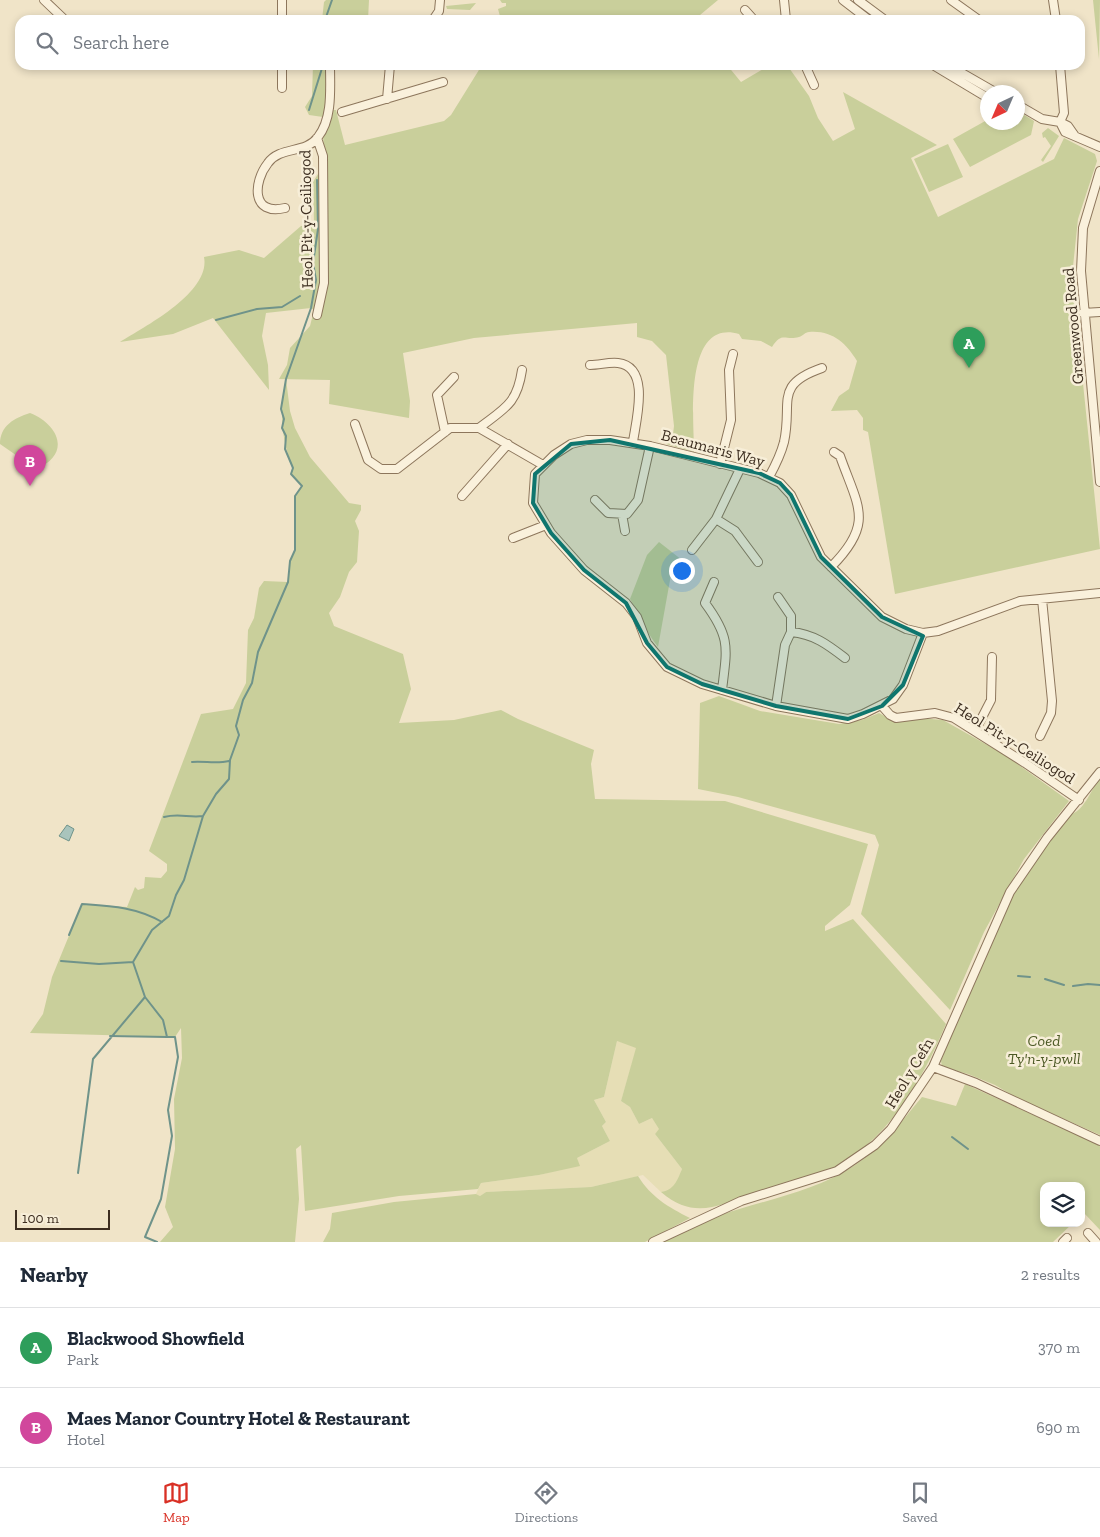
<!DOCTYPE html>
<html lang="en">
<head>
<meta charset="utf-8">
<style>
  :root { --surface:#fff; --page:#f2f2f3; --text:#1f2937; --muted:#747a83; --line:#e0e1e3; --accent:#d93025 }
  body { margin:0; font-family:"Zilla Slab",serif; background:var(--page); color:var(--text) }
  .controls { position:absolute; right:15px; bottom:15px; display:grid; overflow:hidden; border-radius:10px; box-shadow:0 2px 8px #0003 }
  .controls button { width:45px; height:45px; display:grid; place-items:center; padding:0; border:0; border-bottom:1px solid var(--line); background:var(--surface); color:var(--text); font:25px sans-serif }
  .compass { position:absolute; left:980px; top:85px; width:45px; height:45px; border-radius:50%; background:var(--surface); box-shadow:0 2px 8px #0003; rotate:224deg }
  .scale { position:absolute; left:15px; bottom:12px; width:95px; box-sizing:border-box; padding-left:5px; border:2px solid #3d2e20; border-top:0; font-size:14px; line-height:18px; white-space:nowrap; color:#3d2e20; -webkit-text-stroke:4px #f7eed8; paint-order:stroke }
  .you { position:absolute; left:681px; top:570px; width:18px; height:18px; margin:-12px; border:4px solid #fff; border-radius:50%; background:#1a73e8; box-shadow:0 0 0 8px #1a73e833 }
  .badge { display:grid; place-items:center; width:32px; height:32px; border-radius:50%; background:var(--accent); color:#fff; font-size:16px; font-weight:700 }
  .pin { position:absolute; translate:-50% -41px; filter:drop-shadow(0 1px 2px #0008) }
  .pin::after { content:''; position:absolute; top:26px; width:18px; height:15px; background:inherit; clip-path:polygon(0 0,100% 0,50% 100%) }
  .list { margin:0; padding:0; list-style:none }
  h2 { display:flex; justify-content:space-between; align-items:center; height:65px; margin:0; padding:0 20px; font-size:21px }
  h2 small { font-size:16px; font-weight:400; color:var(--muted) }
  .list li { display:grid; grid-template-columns:32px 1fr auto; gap:15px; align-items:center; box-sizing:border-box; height:80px; padding:0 20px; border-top:1px solid var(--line) }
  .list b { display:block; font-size:19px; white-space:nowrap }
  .list p { margin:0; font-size:16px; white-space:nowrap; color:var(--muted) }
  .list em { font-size:16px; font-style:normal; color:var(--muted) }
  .icon { flex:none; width:28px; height:28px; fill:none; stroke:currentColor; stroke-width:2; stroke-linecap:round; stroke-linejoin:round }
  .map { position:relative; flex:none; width:1100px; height:1242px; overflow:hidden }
  .search { position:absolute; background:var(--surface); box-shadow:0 2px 8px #0003; left:15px; right:15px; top:15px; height:55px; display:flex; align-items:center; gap:12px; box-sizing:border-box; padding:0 18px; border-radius:15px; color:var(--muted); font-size:19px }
  .sheet { height:225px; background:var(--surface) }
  nav { display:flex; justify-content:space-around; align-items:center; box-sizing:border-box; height:70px; border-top:1px solid var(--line); background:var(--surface); font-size:14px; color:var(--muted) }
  nav a { display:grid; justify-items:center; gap:2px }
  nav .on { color:var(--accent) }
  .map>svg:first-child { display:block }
</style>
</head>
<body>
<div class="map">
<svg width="1100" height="1242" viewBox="0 0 1100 1242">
  <rect width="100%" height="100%" fill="#f0e4c8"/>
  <!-- farmland -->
  <path fill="#e6deb5" d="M 617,1041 L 637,1047 L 621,1101 L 630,1107 L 639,1124 L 652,1118 L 660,1129 L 655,1134 L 682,1169 L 677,1184 L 669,1191 L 661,1192 L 643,1175 L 591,1187 L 486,1192 L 480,1196 L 476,1194 L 481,1183 L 539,1175 L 579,1165 L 577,1158 L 610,1141 L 602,1126 L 606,1122 L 594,1100 L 604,1097 Z"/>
  <!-- green -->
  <path fill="#c9cf9b" d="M 326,0 L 369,0 L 368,20 L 322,20 L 324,2 Z
    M 500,0 L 718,0 L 694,20 L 501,20 L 498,9 L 506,6 L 506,3 L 502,3 Z
    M 1093,0 L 1100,0 L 1099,61 L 1099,59 Z
    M 476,3 L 470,10 L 447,9 L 446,6 Z
    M 313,65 L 326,65 L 327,96 L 323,117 L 309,115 L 305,107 L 312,96 Z
    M 482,65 L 727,65 L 741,82 L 770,65 L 787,65 L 809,96 L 818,118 L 833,141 L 855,129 L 843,92 L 937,145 L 911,158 L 938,217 L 1054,159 L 1064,138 L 1095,154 L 1097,161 L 1078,219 L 1072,276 L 1100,549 L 895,594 L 868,432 L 863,430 L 863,418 L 857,410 L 831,411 L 839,396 L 849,389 L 857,361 C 846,343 832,330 809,332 C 805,332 803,336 799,337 C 785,341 782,331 772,347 L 761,341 L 742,339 L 739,334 C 683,318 694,421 694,452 L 666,444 L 673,434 L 674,426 L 666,355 L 652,341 L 637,337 L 637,323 L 474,338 L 403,353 L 410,401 L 409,418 L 329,404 L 330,380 L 279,379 L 287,365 L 290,348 L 310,326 L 314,310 L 311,308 L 266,313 L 262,336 L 268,365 L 269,390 L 213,318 L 173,334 L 120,342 C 146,326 211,292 204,257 L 239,250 L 264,258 L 301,226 L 314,224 L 313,182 L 325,163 L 323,136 L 332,110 L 336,110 L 345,145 L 444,121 L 451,115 Z
    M 1018,111 L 1034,121 L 1031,135 L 970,167 L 953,139 L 987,120 L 988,122 L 1018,122 Z
    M 1048,128 L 1059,136 L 1043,162 L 1041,160 L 1051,146 L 1045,137 L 1043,138 L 1042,133 Z
    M 948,144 L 963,177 L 929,192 L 914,159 Z
    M 286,379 L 290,411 L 295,428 L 310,457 L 349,503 L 361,505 L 361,510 L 355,521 L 359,531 L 357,562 L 349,572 L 340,597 L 329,613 L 334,626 L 403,654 L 411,689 L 399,723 L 454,720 L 501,710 L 518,719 L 594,750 L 591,764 L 595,799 L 725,801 L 868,844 L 850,905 L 825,926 L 825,931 L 853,919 L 946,1024 C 921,1083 886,1144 826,1172 C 815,1177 801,1178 789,1182 C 777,1185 765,1190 753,1194 C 717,1206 694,1220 661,1192 C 674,1190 677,1181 682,1169 L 655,1134 L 659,1129 L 652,1118 L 639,1124 L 630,1107 L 621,1101 L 636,1048 L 617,1041 L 604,1097 L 594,1100 L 606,1122 L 602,1126 L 610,1141 L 577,1158 L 580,1166 L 539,1175 L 481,1183 L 478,1189 L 399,1196 L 305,1211 L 301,1145 L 296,1149 L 299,1199 L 295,1242 L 160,1242 L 173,1227 L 165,1207 L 175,1149 L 174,1099 L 182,1058 L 181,1028 L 175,1037 L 30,1033 L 43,1014 L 52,977 L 82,904 L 127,907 L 135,887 L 138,890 L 144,888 L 145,877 L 161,878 L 167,871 L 167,864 L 149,851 L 201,714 L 233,709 L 246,683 L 248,630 L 254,618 L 259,588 L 264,581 L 288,582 L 290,561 L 295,550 L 295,496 L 302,486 L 291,474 L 293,468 C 281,440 279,409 286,379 Z
    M 30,413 C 60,425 71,455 36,469 L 0,444 C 0,426 14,418 30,413 Z
    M 659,542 L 682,560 L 672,569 L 658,647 C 646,632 640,615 630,599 L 647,555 Z
    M 719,696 L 760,711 L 839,724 L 862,720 L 879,713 L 895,722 L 920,718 L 943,720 L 1005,755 L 1069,801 L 1024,859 L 984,932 L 950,1010 L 861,914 L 879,845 L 875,835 L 738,797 L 698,789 L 700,703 Z
    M 1100,778 L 1100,1135 L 1019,1099 L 995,1085 L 968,1074 L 942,1067 L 941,1061 C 965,1002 986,938 1019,884 C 1034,859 1054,837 1072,814 C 1086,808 1091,789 1100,778 Z
    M 965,1084 L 1100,1145 L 1100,1230 L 1084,1213 L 1081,1215 L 1081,1186 L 1044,1186 L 1044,1223 L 1073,1223 L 1053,1242 L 663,1242 C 680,1233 697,1223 715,1217 C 762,1200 813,1193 855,1165 C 882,1147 901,1122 922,1097 L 956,1106 Z
    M 638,1176 C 651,1197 668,1207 690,1218 L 645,1242 L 323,1242 L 330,1229 L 332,1213 L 394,1202 L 476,1194 L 480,1196 L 486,1192 L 591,1187 Z"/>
  <!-- water -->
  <path fill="#a9c4bc" stroke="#6f938a" d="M 67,825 L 74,829 L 69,841 L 59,836 Z"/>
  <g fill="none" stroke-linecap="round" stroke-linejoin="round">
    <!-- stream -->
    <path stroke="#6f938a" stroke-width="2" d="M 325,20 L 332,0
      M 309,110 L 323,65
      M 216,320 L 257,309 L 282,307 L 300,296
      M 192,762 C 205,761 217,764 229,761
      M 164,817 C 179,813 189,818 203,816
      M 69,935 L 82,904 C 111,906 136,907 162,922
      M 61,961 L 99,964 L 133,962
      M 1018,976 L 1030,977
      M 1045,979 L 1064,985
      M 1073,986 L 1088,984 L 1100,985
      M 110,1036 L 167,1037
      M 952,1137 L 968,1149
      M 78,1173 L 93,1059 L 145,997
      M 157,1242 L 145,1237 L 161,1199 L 172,1136 L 168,1110 L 178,1057 L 175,1037 L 167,1037 L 163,1020 L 145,997 L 133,962 L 152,930 L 169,916 L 176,895 L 184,880 L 203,816 L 216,794 L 229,779 L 230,760 L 239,735 L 236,726 L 243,700 L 252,683 L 258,652 L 288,582 L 290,561 L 295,550 L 295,496 L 302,486 L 291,474 L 293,468 L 285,449 L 286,436 L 282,428 L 284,419 L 281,409 L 286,379 L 311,308 L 316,280 L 313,263 L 318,229 L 317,180"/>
    <!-- minor casing -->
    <g stroke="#8d765c" stroke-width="10">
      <path id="minor" d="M 44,0 L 65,20
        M 784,0 L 786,20
        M 843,0 L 869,20
        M 858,0 L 885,20
        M 951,0 L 979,20
        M 1053,0 L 1056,20
        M 745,10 L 754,20
        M 282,20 L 282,0
        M 433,20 L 439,11 L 440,0
        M 805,65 L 814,85
        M 933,65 L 988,98
        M 948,65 L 995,92
        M 1060,65 L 1064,113 L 1060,122
        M 282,88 L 282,65
        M 387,99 L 390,65
        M 1018,105 L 1042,119 L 1060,122
        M 342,112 L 443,82
        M 1060,122 L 1065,132 L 1100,147
        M 1060,122 L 1068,126 L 1075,136
        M 1100,171 L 1083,228 L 1081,271 L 1100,482
        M 285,208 C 251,216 253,182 268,163 C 280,146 306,154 318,137 C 333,118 330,88 330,65
        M 1083,313 L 1100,312
        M 317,315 L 324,283 L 323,156 L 317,138
        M 590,365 C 600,365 608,362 618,363 C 651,367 636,420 633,442
        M 355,424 L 368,460 L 381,469 L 397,469 L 450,428 L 479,428 L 543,465
        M 479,428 C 505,408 517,404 522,370
        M 445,432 L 437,395 L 454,377
        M 720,464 L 731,420 L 729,370 L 733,354
        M 769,477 C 775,466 781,454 784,442 C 793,402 773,385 822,368
        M 462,496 L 508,444
        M 595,500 L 608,513 L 627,514 L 638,500 L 650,446
        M 622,514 L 625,531
        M 716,519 L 735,531 L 758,562
        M 513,538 L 546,525
        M 692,550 L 716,519 L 740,469
        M 831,567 C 875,523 858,507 840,456 L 834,452
        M 714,582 L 705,603 C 731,638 727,648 722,690
        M 791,632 C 814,634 828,645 845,658
        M 923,633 L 903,685 L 893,699 L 863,714 L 848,719 L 776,706 L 702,684 L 667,667 L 647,643 L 637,617 L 626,603 L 584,570 L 551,533 L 533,503 L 535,474 L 554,455 L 571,444 L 587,440 L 610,440 L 650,446 L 759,473 L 780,483 L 791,495 L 821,557 L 882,617 L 906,629 L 923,633 L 938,631 L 1020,601 L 1100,593
        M 776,706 L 785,645 L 791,632 L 791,616 L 778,597
        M 882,706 L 890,715 L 896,718 L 935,713 L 954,718 L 1025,763 L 1079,800
        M 975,731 L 991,700 L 992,657
        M 1040,736 L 1051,713 L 1052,701 L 1042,599
        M 933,1067 L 976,1083 L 1100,1141
        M 1088,1233 L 1096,1242
        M 653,1242 L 741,1201 L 837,1171 L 875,1145 L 891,1129 L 933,1067 L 1010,892 L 1047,838 L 1100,772
        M 1063,1242 L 1067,1238"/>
    </g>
    <!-- minor -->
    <use href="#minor" stroke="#faf1dc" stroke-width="8"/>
  </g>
  <!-- marked area -->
  <path fill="#0f766e" fill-opacity="0.2" stroke="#0f766e" stroke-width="4" stroke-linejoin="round" d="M 610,440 L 759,473 L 780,483 L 791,495 L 821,557 L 882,617 L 923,636 L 903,685 L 882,706 L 848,719 L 776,706 L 702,684 L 667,667 L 647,643 L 626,603 L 584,570 L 551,533 L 533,503 L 535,474 L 571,444 Z"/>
  <g text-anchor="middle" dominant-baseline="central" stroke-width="5" stroke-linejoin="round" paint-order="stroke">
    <!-- street labels -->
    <g font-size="16" fill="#3d2e20" stroke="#f7eed8">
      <text transform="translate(306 219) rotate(-91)">Heol Pit-y-Ceiliogod</text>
      <text transform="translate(1073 326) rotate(-95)">Greenwood Road</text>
      <text transform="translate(713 448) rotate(15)">Beaumaris Way</text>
      <text transform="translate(1015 743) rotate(32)">Heol Pit-y-Ceiliogod</text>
      <text transform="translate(909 1073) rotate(-59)">Heol y Cefn</text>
    </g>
    <!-- park labels -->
    <g font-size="16" font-style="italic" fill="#4d5a26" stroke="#f7eed8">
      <text x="1044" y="1040">Coed<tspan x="1044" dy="18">Ty'n-y-pwll</tspan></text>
    </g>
  </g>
</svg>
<div class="controls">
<button><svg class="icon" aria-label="layers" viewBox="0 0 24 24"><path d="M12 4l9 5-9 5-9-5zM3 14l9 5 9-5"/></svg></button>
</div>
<svg class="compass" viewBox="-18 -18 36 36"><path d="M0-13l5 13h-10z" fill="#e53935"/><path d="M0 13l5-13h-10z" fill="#747a83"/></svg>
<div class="scale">100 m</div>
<div class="you"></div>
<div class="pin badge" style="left:969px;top:368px;background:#2e9e5b">A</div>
<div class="pin badge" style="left:30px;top:486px;background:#d1479c">B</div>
<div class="search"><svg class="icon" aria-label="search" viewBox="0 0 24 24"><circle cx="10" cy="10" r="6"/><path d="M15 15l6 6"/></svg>Search here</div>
</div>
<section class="sheet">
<h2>Nearby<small>2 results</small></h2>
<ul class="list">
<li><span class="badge" style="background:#2e9e5b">A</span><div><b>Blackwood Showfield</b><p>Park</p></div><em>370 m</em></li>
<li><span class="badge" style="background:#d1479c">B</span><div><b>Maes Manor Country Hotel &amp; Restaurant</b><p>Hotel</p></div><em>690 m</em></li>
</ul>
</section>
<nav>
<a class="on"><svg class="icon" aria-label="map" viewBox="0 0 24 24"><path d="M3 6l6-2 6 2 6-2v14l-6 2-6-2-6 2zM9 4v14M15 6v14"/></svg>Map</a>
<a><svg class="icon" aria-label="directions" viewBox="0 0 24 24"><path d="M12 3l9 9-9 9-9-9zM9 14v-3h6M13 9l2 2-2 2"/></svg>Directions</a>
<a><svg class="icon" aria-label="saved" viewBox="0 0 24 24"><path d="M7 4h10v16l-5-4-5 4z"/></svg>Saved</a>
</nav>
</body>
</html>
